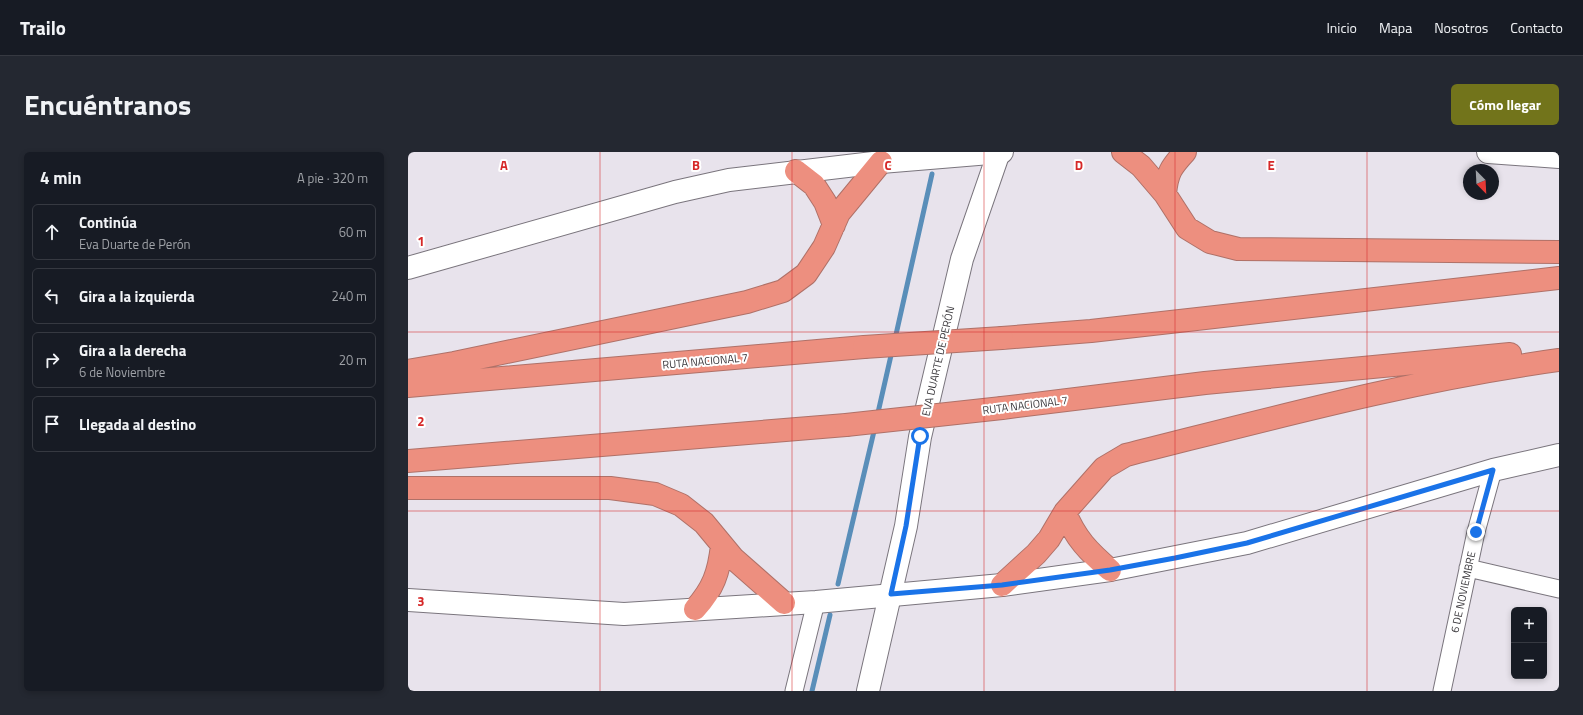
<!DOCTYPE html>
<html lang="es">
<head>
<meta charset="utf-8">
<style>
  :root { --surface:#171b24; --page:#242831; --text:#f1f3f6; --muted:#9ea1a6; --line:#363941; --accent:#72741b }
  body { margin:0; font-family:"Titillium Web",sans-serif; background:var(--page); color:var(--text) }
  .controls { position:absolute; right:12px; bottom:12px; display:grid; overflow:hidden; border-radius:6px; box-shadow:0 2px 6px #0003 }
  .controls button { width:36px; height:36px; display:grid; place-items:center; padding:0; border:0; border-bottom:1px solid var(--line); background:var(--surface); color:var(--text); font:20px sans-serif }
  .compass { position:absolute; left:1055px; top:12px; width:36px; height:36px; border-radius:50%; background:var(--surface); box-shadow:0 2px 6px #0003; rotate:156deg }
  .stop { position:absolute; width:12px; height:12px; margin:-9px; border:3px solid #1a73e8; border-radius:50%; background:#fff }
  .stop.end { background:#1a73e8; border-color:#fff; box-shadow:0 1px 4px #0008 }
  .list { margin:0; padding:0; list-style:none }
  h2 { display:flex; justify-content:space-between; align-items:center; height:52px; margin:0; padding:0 16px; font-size:17px }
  h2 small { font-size:13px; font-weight:400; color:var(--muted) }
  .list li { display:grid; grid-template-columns:26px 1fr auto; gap:12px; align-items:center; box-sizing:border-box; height:56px; margin:0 8px 8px; padding:0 8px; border:1px solid var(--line); border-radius:6px }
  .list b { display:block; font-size:15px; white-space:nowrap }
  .list p { margin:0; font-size:13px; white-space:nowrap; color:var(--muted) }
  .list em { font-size:13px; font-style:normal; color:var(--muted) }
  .icon { flex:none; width:22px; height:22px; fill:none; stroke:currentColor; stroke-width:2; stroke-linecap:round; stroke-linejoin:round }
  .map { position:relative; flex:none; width:1151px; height:539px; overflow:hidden; border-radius:6px }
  header { display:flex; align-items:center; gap:24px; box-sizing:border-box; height:56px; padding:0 20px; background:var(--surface); border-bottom:1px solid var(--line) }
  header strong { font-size:19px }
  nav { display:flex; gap:22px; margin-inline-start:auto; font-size:14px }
  .intro { display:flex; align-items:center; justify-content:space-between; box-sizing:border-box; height:96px; padding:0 24px }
  h1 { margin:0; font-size:28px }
  .button { padding:10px 18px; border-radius:6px; background:var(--accent); color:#fff; font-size:14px; font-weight:700 }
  main { display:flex; gap:24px; padding:0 24px }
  aside { flex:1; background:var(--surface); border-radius:6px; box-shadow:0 2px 6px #0003 }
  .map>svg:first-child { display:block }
</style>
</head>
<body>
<header>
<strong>Trailo</strong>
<nav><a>Inicio</a><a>Mapa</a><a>Nosotros</a><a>Contacto</a></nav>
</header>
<div class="intro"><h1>Encuéntranos</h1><a class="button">Cómo llegar</a></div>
<main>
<aside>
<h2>4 min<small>A pie · 320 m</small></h2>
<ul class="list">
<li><svg class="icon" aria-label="ahead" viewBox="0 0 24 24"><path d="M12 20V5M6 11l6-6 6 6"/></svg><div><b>Continúa</b><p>Eva Duarte de Perón</p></div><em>60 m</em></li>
<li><svg class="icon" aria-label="left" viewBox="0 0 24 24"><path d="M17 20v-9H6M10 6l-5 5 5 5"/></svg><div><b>Gira a la izquierda</b></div><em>240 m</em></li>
<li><svg class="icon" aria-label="right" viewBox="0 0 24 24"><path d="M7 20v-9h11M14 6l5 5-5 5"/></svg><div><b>Gira a la derecha</b><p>6 de Noviembre</p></div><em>20 m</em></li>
<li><svg class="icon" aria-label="arrive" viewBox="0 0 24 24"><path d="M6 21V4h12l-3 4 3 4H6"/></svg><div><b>Llegada al destino</b></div></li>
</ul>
</aside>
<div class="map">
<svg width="1151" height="539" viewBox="0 0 1151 539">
  <rect width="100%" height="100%" fill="#e8e3ec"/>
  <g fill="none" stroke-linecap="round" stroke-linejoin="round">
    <!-- stream -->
    <path stroke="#598eb9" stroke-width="5" d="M 487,187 L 524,22
      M 469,265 L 484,199
      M 430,432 L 467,275
      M 404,539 L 422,463"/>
    <!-- minor casing -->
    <g stroke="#7a757d" stroke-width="19">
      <path id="minor" d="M 1060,416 L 1151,437
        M 386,539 L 408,450
        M 1034,539 L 1068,380 L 1085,318"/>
    </g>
    <!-- tertiary casing -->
    <g stroke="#7a757d" stroke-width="24">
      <path id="tertiary" d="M 1080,0 L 1151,5
        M 0,116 L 267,40 L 321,28 L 473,10 L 594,0
        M 0,448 L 216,462 L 408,450 L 594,433 L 702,418 L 839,391 L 1085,318 L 1151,303"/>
    </g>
    <!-- secondary casing -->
    <g stroke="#7a757d" stroke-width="24">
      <path id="secondary" d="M 460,539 L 498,374 L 512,285 L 554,107 L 591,0"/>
    </g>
    <!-- motorway casing -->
    <g stroke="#af7168" stroke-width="24">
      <path id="motorway" d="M 715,0 L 733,14 L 757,42 L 779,76 L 802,90 L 830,97 L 1151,100
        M 388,19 L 406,33 L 417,50 L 426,73
        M 757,42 C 759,21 763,15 777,0
        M 594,186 L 683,179 L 1151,126
        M 0,219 L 46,211 L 339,150 L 375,139 L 398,122 L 416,95 L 431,61 L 473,10
        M 0,234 L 456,195
        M 594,256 L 797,231 L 1102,202
        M 0,309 L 438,273
        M 0,336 L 202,336 L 247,342 L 273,353 L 296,371 L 325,406 L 376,451
        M 657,360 C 667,386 681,400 702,418
        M 594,433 L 628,402 L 641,387 L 657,360 L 696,316 L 718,303 C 862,267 1004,228 1151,208
        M 287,457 C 305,437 311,421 314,393"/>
    </g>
    <!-- minor -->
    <use href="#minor" stroke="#fff" stroke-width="17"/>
    <!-- tertiary -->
    <use href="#tertiary" stroke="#fff" stroke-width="22"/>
    <!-- secondary -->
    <use href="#secondary" stroke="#fff" stroke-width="22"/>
    <!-- motorway -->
    <use href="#motorway" stroke="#ed8f7f" stroke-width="22"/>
    <!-- motorway-bridge casing -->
    <g stroke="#af7168" stroke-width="24" stroke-linecap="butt">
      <path id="motorway-bridge" d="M 456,195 L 594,186
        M 438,273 L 594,256"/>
    </g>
    <!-- motorway-bridge -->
    <use href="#motorway-bridge" stroke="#ed8f7f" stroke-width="22"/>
  </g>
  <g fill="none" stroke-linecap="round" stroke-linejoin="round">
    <!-- route -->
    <path stroke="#1a73e8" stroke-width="5" d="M 512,284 L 498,374 L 483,442 L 594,433 L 702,418 L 767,406 L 839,391 L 1085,318 L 1068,380"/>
  </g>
  <!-- grid -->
  <path fill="none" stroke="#d62828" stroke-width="1" stroke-opacity="0.55" d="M 192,0 L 192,539M 384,0 L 384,539M 576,0 L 576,539M 767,0 L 767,539M 959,0 L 959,539M 0,180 L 1151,180M 0,359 L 1151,359"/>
  <g text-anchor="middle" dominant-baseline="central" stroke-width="4" stroke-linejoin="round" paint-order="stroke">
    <!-- street labels -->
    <g font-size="11" fill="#3b393d" stroke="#fff">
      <text transform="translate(297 209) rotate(-5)">RUTA NACIONAL 7</text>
      <text transform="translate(530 209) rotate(-77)">EVA DUARTE DE PERÓN</text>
      <text transform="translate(617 253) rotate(-7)">RUTA NACIONAL 7</text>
      <text transform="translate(1055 440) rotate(-78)">6 DE NOVIEMBRE</text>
    </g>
  </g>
  <g font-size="13" text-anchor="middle" font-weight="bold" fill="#d62828" stroke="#fff" stroke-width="4" stroke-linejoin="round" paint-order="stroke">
    <text x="96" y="18">A</text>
    <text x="288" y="18">B</text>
    <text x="480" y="18">C</text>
    <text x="671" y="18">D</text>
    <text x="863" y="18">E</text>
    <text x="13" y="94">1</text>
    <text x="13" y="274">2</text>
    <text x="13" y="454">3</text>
  </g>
</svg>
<div class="controls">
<button>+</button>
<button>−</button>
</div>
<svg class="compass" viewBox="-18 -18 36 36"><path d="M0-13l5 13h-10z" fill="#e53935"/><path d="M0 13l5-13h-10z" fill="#9ea1a6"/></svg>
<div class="stop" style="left:512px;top:284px"></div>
<div class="stop end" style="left:1068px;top:380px"></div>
</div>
</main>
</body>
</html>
